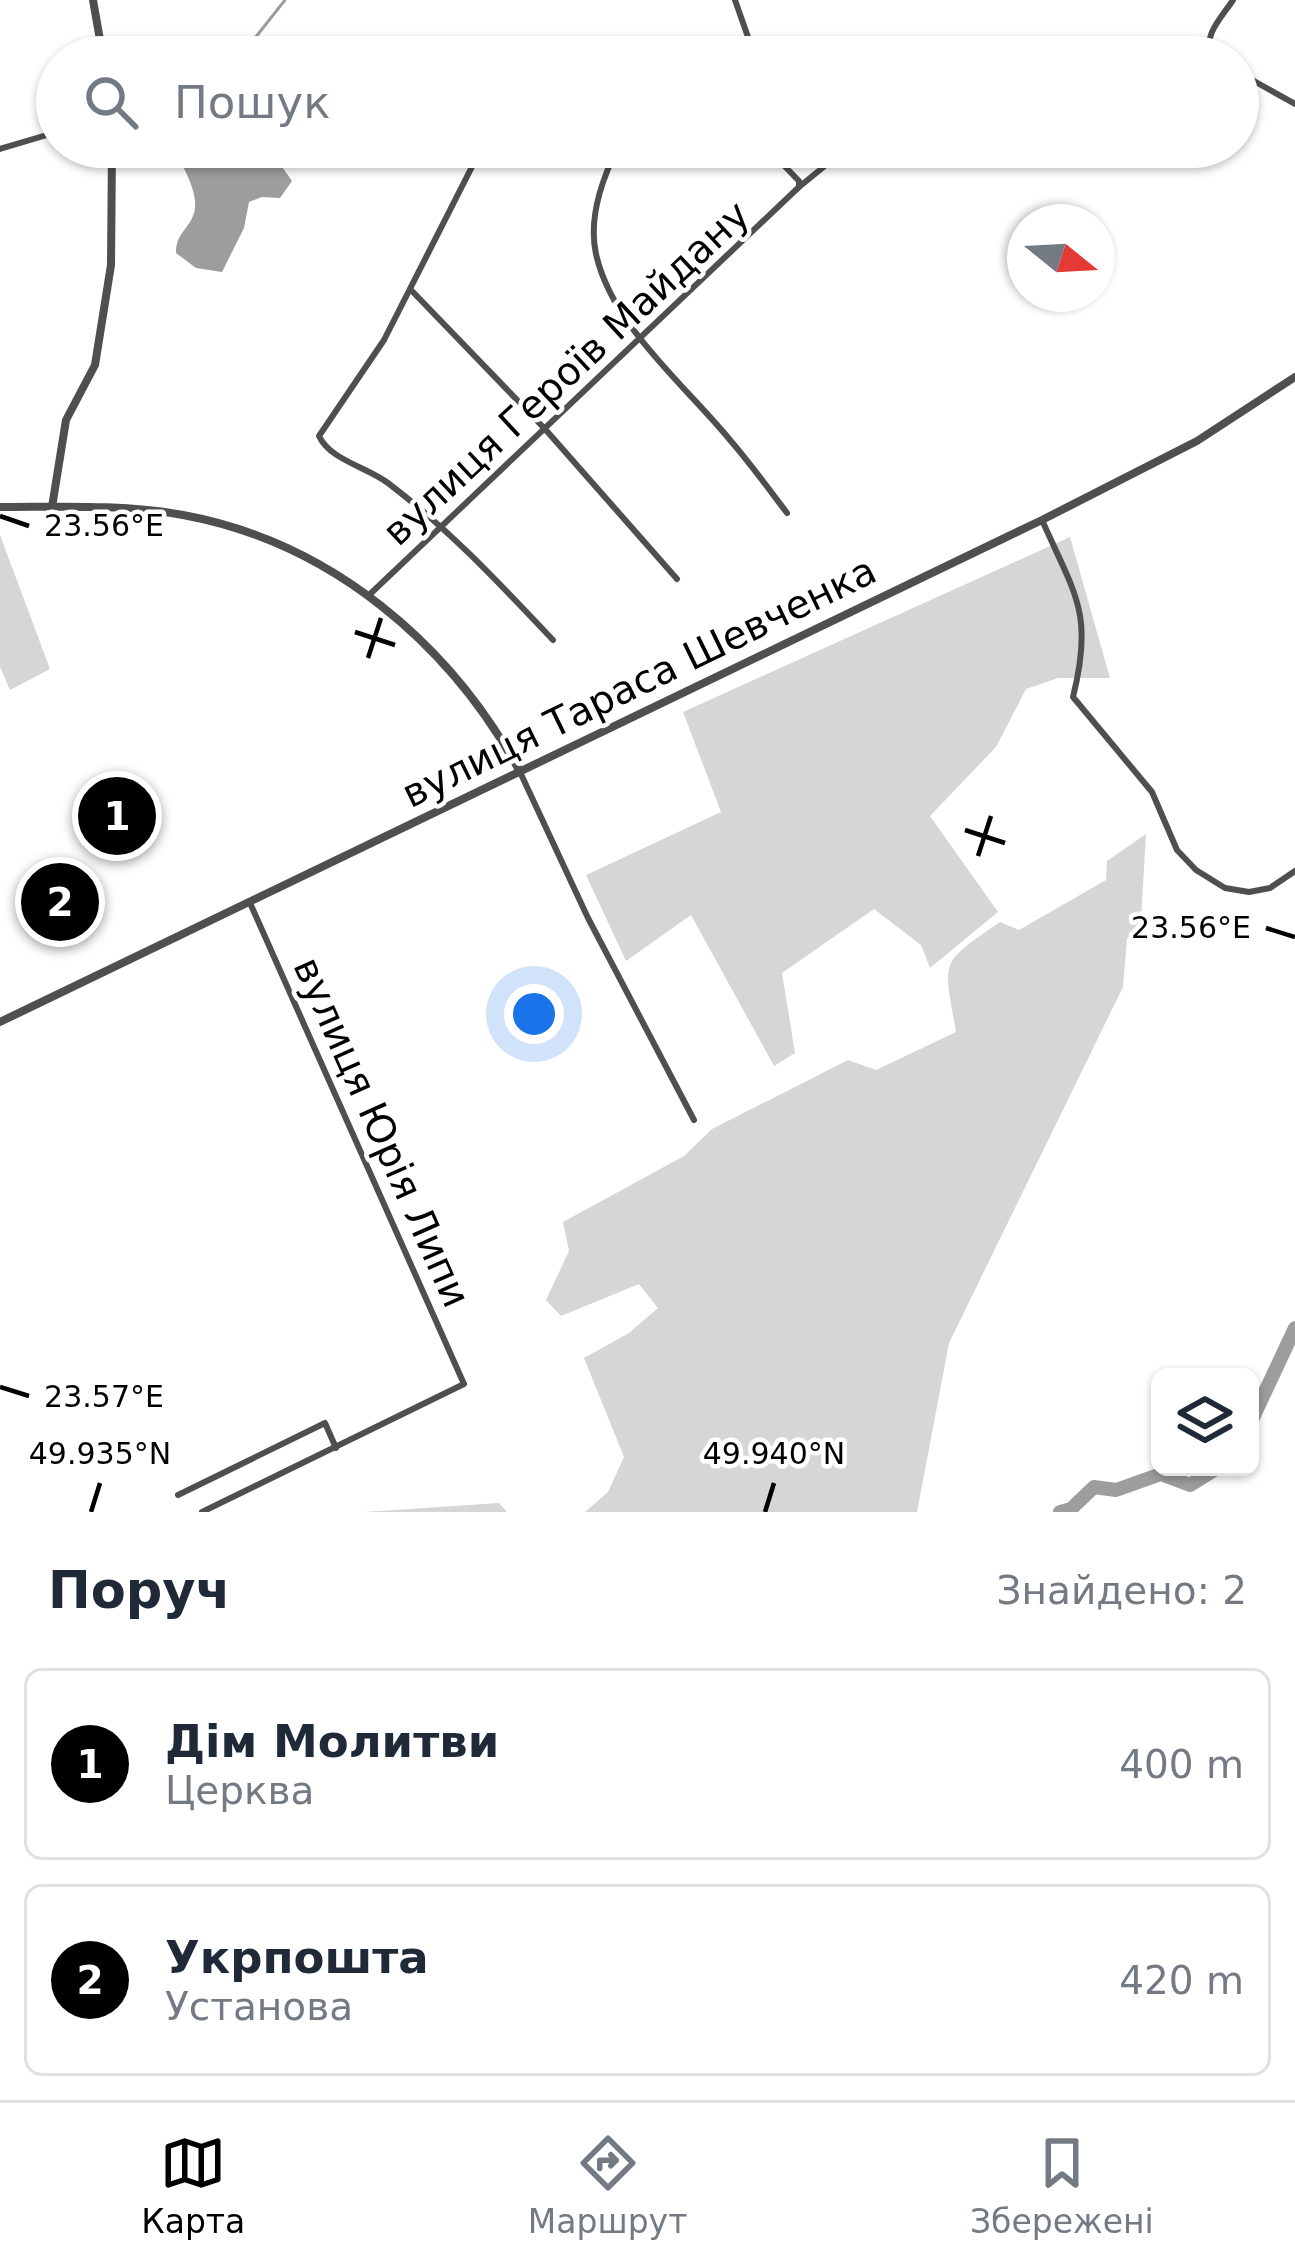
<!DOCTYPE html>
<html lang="uk">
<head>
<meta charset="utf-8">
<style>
  :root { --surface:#fff; --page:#f2f2f3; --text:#1f2937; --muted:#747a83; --line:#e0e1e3; --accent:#000 }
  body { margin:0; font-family:"DejaVu Sans",sans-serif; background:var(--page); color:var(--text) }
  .controls { position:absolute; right:36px; bottom:36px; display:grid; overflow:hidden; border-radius:18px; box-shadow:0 3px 9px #0004 }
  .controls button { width:108px; height:108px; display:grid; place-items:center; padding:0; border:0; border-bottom:3px solid var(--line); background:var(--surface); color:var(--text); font:60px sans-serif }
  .compass { position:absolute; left:1007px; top:204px; width:108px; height:108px; border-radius:50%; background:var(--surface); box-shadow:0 3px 9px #0004; rotate:108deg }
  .you { position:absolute; left:534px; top:1014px; width:42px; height:42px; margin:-30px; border:9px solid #fff; border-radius:50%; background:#1a73e8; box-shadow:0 0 0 18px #1a73e833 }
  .badge { display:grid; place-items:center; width:78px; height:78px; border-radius:50%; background:var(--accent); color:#fff; font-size:39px; font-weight:700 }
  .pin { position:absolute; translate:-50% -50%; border:6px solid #fff; box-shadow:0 3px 12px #0006 }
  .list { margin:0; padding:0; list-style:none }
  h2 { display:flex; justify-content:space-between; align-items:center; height:156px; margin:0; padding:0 48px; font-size:51px }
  h2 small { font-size:39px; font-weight:400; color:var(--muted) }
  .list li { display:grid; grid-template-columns:78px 1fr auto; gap:36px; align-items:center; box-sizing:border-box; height:192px; margin:0 24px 24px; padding:0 24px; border:3px solid var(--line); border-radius:18px }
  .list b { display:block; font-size:45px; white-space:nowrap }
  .list p { margin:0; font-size:39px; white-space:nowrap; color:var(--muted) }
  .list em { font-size:39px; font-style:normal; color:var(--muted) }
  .icon { flex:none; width:66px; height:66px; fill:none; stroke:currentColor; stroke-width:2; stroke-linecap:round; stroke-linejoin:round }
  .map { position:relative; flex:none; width:1295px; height:1512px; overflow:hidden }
  .search { position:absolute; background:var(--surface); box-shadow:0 3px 9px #0004; left:36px; right:36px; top:36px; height:132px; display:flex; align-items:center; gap:30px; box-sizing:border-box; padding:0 42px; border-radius:66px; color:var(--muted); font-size:45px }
  .sheet { height:588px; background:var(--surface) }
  nav { display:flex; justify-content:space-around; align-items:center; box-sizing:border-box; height:168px; border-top:3px solid var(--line); background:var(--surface); font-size:33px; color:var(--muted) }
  nav a { display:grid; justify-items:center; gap:6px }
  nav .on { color:var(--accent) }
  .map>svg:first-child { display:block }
</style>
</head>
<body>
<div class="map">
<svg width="1295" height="1512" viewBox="0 0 1295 1512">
  <rect width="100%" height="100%" fill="#fff"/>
  <!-- green -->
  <path fill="#d6d6d6" d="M 0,535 L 50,669 L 10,690 L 0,667 Z
    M 1070,537 L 1110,678 L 1058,678 L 1026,689 L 996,747 L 930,816 L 998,912 L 930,968 L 921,945 L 874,909 L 782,973 L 795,1053 L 774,1066 L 691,915 L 626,961 L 586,875 L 721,812 L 683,712 Z
    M 1146,834 L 1141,919 L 1127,939 L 1123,987 L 949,1343 L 917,1512 L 585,1512 L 608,1492 L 624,1457 L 584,1358 L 629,1333 L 658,1308 L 639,1284 L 561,1316 L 546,1300 L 569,1251 L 563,1222 L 684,1156 L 712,1129 L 848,1060 L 876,1070 L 956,1032 C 944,960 937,965 1000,922 L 1019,930 L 1106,880 L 1107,861 Z
    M 499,1503 L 507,1512 L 364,1512 Z"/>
  <!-- water -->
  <path fill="#9d9d9d" d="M 175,147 L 268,147 L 292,181 L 280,198 L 262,197 L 249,202 L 244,228 L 222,272 L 196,268 L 176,253 C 176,234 186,232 193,216 C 202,194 181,167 175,147 Z"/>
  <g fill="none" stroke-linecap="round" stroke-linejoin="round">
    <!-- stream -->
    <path stroke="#9d9d9d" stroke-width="3" d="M 240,57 L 285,0"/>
    <!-- river -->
    <path stroke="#9d9d9d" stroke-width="14" d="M 1250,1424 L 1295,1328
      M 1060,1512 L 1071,1509 L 1094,1487 L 1116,1490 L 1161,1474 L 1190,1485 L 1219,1467"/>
    <!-- minor -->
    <path stroke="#4f4f4f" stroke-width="6" d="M 735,0 L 755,57
      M 1212,57 C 1201,37 1222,17 1233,0
      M 1238,72 L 1295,104
      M 482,147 L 384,340 L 319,436 C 330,460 367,467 388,483 C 451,531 499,583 553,640
      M 618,147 C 602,179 588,218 596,254 C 612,326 685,385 730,440 C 750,463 768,488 787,513
      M 766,147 L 799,181 L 799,187
      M 0,149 L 57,132
      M 412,291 L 545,429 L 677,579
      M 1042,520 C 1075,595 1094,613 1073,697 L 1152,792 L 1177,850 L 1196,870 L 1225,888 L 1249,892 L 1270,888 L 1295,871
      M 368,596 L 799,187 L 848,147
      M 520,772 L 588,918 L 694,1120
      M 178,1495 L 325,1423 L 336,1448
      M 202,1512 L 464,1384 L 250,903"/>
    <!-- tertiary -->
    <path stroke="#4f4f4f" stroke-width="8" d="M 93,0 L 103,57
      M 0,507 C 60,507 124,504 183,515 C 330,542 450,643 520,772
      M 52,507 L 66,420 L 95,365 L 111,265 L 112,147
      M 0,1022 L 1042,520 L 1197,441 L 1295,377"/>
  </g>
  <!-- ticks -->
  <path fill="none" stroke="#000" stroke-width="4.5" d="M 0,516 L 29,526M 355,632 L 395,645M 368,658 L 381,618M 965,830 L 1005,843M 978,856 L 991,816M 1266,928 L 1295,937M 0,1387 L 29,1396M 91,1512 L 100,1483M 765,1512 L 774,1483"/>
  <g text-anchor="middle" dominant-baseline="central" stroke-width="9" stroke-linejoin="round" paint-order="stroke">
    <!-- street labels -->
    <g font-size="39" fill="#000" stroke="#fff">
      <text transform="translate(566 373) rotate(-43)">вулиця Героїв Майдану</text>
      <text transform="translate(639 682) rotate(-26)">вулиця Тараса Шевченка</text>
      <text transform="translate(382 1132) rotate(66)">вулиця Юрія Липи</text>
    </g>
  </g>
  <g font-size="30" text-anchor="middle" fill="#000" stroke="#fff" stroke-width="9" stroke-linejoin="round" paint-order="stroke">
    <text x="104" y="536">23.56°E</text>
    <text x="1191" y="938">23.56°E</text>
    <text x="104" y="1407">23.57°E</text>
    <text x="100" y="1464">49.935°N</text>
    <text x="774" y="1464">49.940°N</text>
  </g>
</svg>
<div class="controls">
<button><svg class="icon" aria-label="layers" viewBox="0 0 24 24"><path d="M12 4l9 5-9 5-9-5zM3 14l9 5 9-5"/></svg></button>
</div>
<svg class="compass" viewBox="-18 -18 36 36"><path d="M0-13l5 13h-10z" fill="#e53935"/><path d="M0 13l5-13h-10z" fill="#747a83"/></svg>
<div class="you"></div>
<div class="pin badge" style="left:117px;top:816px">1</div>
<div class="pin badge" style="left:60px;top:902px">2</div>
<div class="search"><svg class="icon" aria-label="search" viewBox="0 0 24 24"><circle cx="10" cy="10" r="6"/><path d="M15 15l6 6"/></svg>Пошук</div>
</div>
<section class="sheet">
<h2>Поруч<small>Знайдено: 2</small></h2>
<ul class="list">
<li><span class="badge">1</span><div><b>Дім Молитви</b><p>Церква</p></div><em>400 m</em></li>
<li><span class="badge">2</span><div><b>Укрпошта</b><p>Установа</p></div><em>420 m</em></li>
</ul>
</section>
<nav>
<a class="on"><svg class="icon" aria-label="map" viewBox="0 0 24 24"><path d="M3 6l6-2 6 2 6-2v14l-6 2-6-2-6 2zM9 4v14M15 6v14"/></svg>Карта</a>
<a><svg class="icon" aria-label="directions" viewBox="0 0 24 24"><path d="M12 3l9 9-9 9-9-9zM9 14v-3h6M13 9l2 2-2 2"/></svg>Маршрут</a>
<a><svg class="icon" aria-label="saved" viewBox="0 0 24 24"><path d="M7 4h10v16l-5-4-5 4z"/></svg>Збережені</a>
</nav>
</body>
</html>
